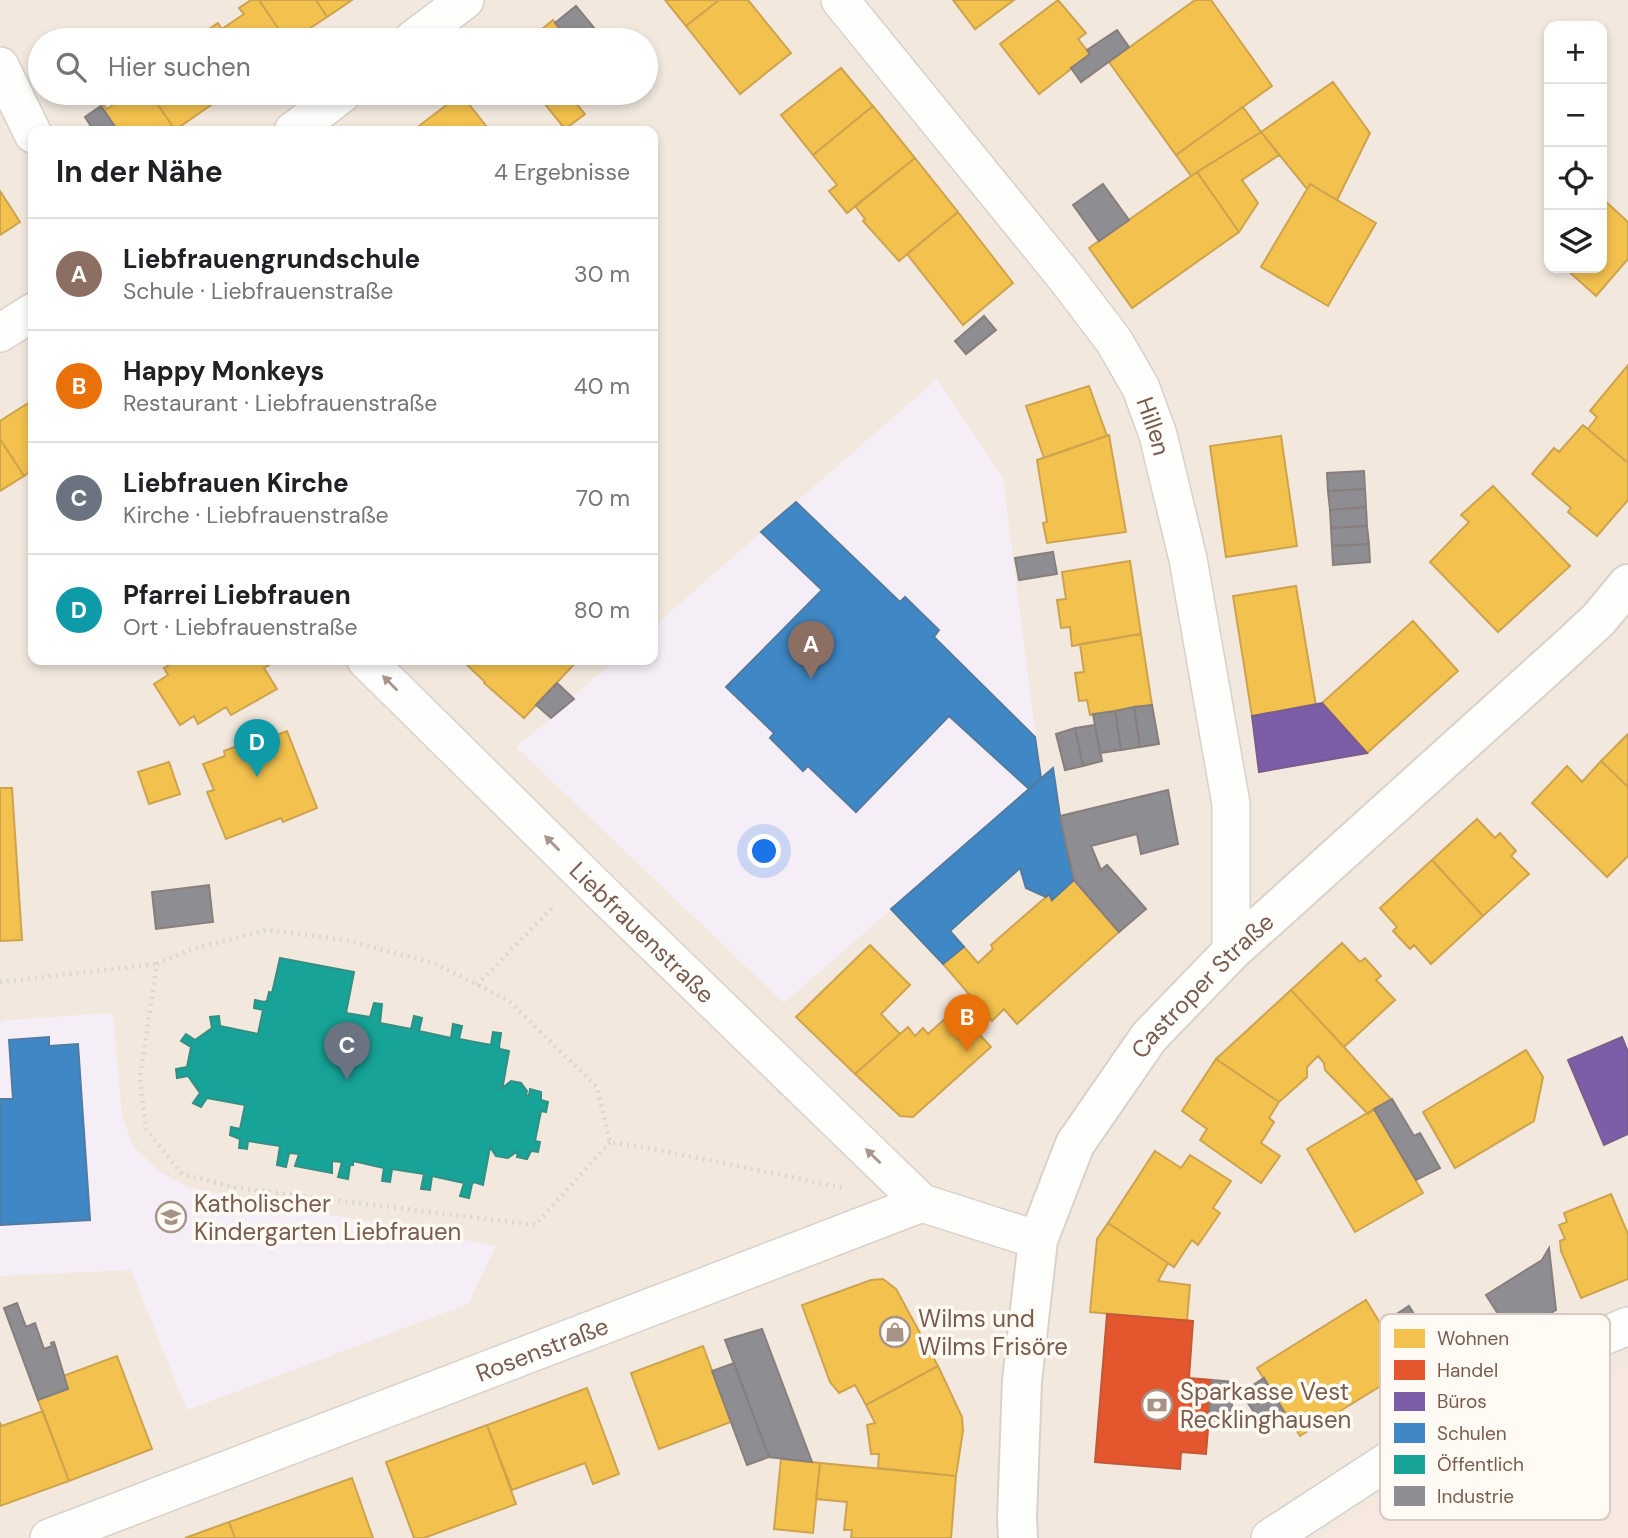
<!DOCTYPE html>
<html lang="de">
<head>
<meta charset="utf-8">
<style>
  :root { --surface:#fff; --page:#f6f6f6; --text:#202124; --muted:#757577; --line:#e0e0e0; --accent:#111827 }
  body { margin:0; font-family:"DM Sans",sans-serif; background:var(--page); color:var(--text) }
  .controls { position:absolute; right:21px; top:21px; display:grid; overflow:hidden; border-radius:14px; box-shadow:0 4px 10px #0003 }
  .controls button { width:63px; height:63px; display:grid; place-items:center; padding:0; border:0; border-bottom:2px solid var(--line); background:var(--surface); color:var(--text); font:35px sans-serif }
  .you { position:absolute; left:765px; top:852px; width:24px; height:24px; margin:-18px; border:5px solid #fff; border-radius:50%; background:#1a73e8; box-shadow:0 0 0 10px #1a73e833 }
  .badge { display:grid; place-items:center; width:46px; height:46px; border-radius:50%; background:var(--accent); color:#fff; font-size:23px; font-weight:700 }
  .pin { position:absolute; translate:-50% -58px; filter:drop-shadow(0 2px 4px #0008) }
  .pin::after { content:''; position:absolute; top:37px; width:24px; height:21px; background:inherit; clip-path:polygon(0 0,100% 0,50% 100%) }
  .list { margin:0; padding:0; list-style:none }
  h2 { display:flex; justify-content:space-between; align-items:center; height:91px; margin:0; padding:0 28px; font-size:30px }
  h2 small { font-size:23px; font-weight:400; color:var(--muted) }
  .list li { display:grid; grid-template-columns:46px 1fr auto; gap:21px; align-items:center; box-sizing:border-box; height:112px; padding:0 28px; border-top:2px solid var(--line) }
  .list b { display:block; font-size:26px; white-space:nowrap }
  .list p { margin:0; font-size:23px; white-space:nowrap; color:var(--muted) }
  .list em { font-size:23px; font-style:normal; color:var(--muted) }
  .icon { flex:none; width:38px; height:38px; fill:none; stroke:currentColor; stroke-width:2; stroke-linecap:round; stroke-linejoin:round }
  .map { position:relative; flex:none; width:1628px; height:1538px; overflow:hidden }
  .search { position:absolute; background:var(--surface); box-shadow:0 4px 10px #0003; left:28px; top:28px; width:630px; height:77px; display:flex; align-items:center; gap:18px; box-sizing:border-box; padding:0 24px; border-radius:38px; color:var(--muted); font-size:26px }
  .panel { position:absolute; background:var(--surface); box-shadow:0 4px 10px #0003; left:28px; top:126px; width:630px; height:539px; border-radius:14px }
  .map>svg:first-child { display:block }
</style>
</head>
<body>
<div class="map">
<svg width="1628" height="1538" viewBox="0 0 1628 1538">
  <rect width="100%" height="100%" fill="#f9f5f0"/>
  <!-- residential -->
  <path fill="#f2e8de" fill-rule="evenodd" d="M 0,0 L 1628,0 L 1628,1365 L 1467,1440 L 1322,1538 L 0,1538 ZM 1549,26 L 1602,26 L 1602,268 L 1549,268 ZM 40,40 L 646,40 L 646,93 L 40,93 ZM 33,131 L 653,131 L 653,660 L 33,660 Z"/>
  <!-- commercial -->
  <path fill="#f6e8e1" d="M 1628,1365 L 1628,1538 L 1322,1538 L 1467,1440 Z"/>
  <!-- education -->
  <path fill="#f6eef6" d="M 937,379 L 1003,478 L 1041,778 L 784,1003 L 516,747 L 574,699 L 573,697 L 615,660 L 653,660 L 653,627 Z
    M 113,1013 L 122,1116 L 134,1147 L 160,1172 L 190,1188 L 496,1246 L 468,1304 L 187,1410 L 131,1270 L 0,1276 L 0,1023 L 5,1020 Z"/>
  <!-- homes -->
  <path fill="#f2c14e" stroke="#cea34e" stroke-width="2" d="M 251,0 L 259,0 L 286,40 L 229,40 L 222,29 L 244,14 L 239,8 Z
    M 259,0 L 316,0 L 327,17 L 292,40 L 286,40 Z
    M 316,0 L 352,0 L 327,17 Z
    M 665,0 L 719,0 L 686,26 Z
    M 719,0 L 748,0 L 791,53 L 740,94 L 686,26 Z
    M 953,0 L 1014,0 L 975,29 Z
    M 1058,0 L 1086,33 L 1078,39 L 1090,54 L 1039,94 L 1000,44 Z
    M 1195,0 L 1211,0 L 1272,86 L 1176,155 L 1109,62 Z
    M 553,20 L 569,40 L 529,40 Z
    M 218,23 L 222,29 L 229,40 L 207,40 L 202,34 Z
    M 841,68 L 873,106 L 813,155 L 781,115 Z
    M 1333,82 L 1370,133 L 1337,200 L 1310,184 L 1307,189 L 1261,132 Z
    M 128,93 L 150,93 L 175,130 L 118,131 L 101,106 L 103,104 L 107,109 L 129,94 Z
    M 150,93 L 207,93 L 214,103 L 175,130 Z
    M 207,93 L 224,93 L 212,100 Z
    M 536,93 L 574,93 L 570,96 L 585,114 L 565,129 Z
    M 461,94 L 490,131 L 417,131 L 415,129 Z
    M 873,106 L 915,158 L 847,213 L 829,191 L 837,185 L 813,155 Z
    M 1243,107 L 1261,132 L 1191,176 L 1176,155 Z
    M 1261,132 L 1279,155 L 1242,180 L 1258,203 L 1239,232 L 1197,172 Z
    M 915,158 L 958,212 L 899,261 L 863,221 L 865,219 L 855,206 Z
    M 1197,172 L 1239,232 L 1132,308 L 1089,248 Z
    M 1310,184 L 1376,223 L 1328,306 L 1261,267 Z
    M 0,191 L 20,222 L 0,235 Z
    M 1602,198 L 1628,222 L 1628,259 L 1596,296 L 1565,268 L 1602,268 Z
    M 958,212 L 1013,283 L 963,325 L 907,254 Z
    M 1628,365 L 1628,463 L 1588,429 L 1597,417 L 1590,411 Z
    M 1089,386 L 1107,436 L 1044,458 L 1026,406 Z
    M 33,400 L 33,469 L 24,476 L 0,439 L 0,421 Z
    M 1583,425 L 1628,463 L 1628,500 L 1597,536 L 1568,512 L 1571,508 L 1532,474 L 1554,448 L 1559,452 Z
    M 1109,435 L 1126,532 L 1047,543 L 1043,523 L 1047,522 L 1037,460 Z
    M 1281,436 L 1297,546 L 1226,557 L 1210,446 Z
    M 0,439 L 24,476 L 0,491 Z
    M 1493,486 L 1570,566 L 1498,632 L 1430,562 L 1469,522 L 1461,515 Z
    M 1130,561 L 1141,634 L 1072,646 L 1070,627 L 1061,628 L 1057,600 L 1066,599 L 1062,572 Z
    M 1296,586 L 1316,706 L 1252,716 L 1233,596 Z
    M 1413,621 L 1458,671 L 1367,753 L 1322,703 Z
    M 1141,634 L 1152,705 L 1090,715 L 1087,700 L 1079,701 L 1075,673 L 1084,672 L 1080,644 Z
    M 178,660 L 268,660 L 271,664 L 264,668 L 277,689 L 231,715 L 226,707 L 198,724 L 194,716 L 180,725 L 154,684 L 168,675 L 164,668 Z
    M 470,660 L 578,660 L 524,718 L 484,683 L 485,682 L 466,664 Z
    M 287,731 L 317,808 L 283,822 L 281,818 L 226,839 L 207,792 L 214,790 L 203,764 L 225,756 L 224,751 L 256,739 L 257,743 Z
    M 1628,734 L 1628,787 L 1601,761 Z
    M 1601,761 L 1628,787 L 1628,856 L 1607,877 L 1532,803 L 1567,766 L 1582,782 Z
    M 169,762 L 180,794 L 149,804 L 138,772 Z
    M 0,788 L 12,788 L 22,940 L 0,941 Z
    M 1477,819 L 1495,838 L 1500,833 L 1516,851 L 1511,856 L 1529,874 L 1483,916 L 1432,860 Z
    M 1432,860 L 1483,916 L 1431,964 L 1414,945 L 1410,949 L 1393,931 L 1397,927 L 1380,908 Z
    M 1074,880 L 1119,932 L 1017,1024 L 1004,1009 L 992,1021 L 943,964 L 964,947 L 978,963 L 993,949 L 991,945 L 1046,897 L 1049,894 L 1052,900 Z
    M 1342,943 L 1360,962 L 1365,958 L 1381,976 L 1376,980 L 1395,1000 L 1344,1047 L 1291,990 Z
    M 870,945 L 910,985 L 881,1014 L 900,1034 L 855,1074 L 796,1017 Z
    M 1291,990 L 1344,1047 L 1391,1099 L 1368,1114 L 1325,1070 L 1324,1063 L 1318,1056 L 1307,1067 L 1307,1077 L 1279,1102 L 1216,1059 Z
    M 956,1009 L 991,1047 L 913,1117 L 900,1116 L 855,1074 L 908,1027 L 915,1036 L 923,1028 L 928,1034 Z
    M 1526,1050 L 1543,1077 L 1534,1121 L 1455,1168 L 1423,1112 Z
    M 1216,1059 L 1279,1102 L 1269,1118 L 1274,1122 L 1261,1143 L 1280,1156 L 1261,1183 L 1200,1140 L 1207,1129 L 1182,1111 Z
    M 1374,1109 L 1423,1193 L 1355,1232 L 1307,1149 Z
    M 1155,1151 L 1181,1168 L 1190,1155 L 1231,1181 L 1213,1208 L 1220,1213 L 1198,1245 L 1192,1240 L 1174,1267 L 1108,1223 Z
    M 1611,1194 L 1628,1234 L 1628,1279 L 1581,1298 L 1561,1251 L 1560,1241 L 1565,1239 L 1559,1225 L 1567,1222 L 1564,1213 Z
    M 1108,1223 L 1168,1263 L 1158,1281 L 1190,1285 L 1187,1321 L 1090,1312 L 1097,1239 Z
    M 883,1279 L 896,1289 L 938,1366 L 866,1405 L 855,1385 L 839,1393 L 830,1382 L 802,1305 L 871,1280 Z
    M 1366,1300 L 1408,1369 L 1300,1436 L 1257,1368 Z
    M 703,1346 L 731,1422 L 659,1449 L 631,1373 Z
    M 117,1356 L 152,1449 L 69,1481 L 38,1400 L 68,1389 L 63,1376 Z
    M 938,1366 L 962,1417 L 963,1431 L 956,1476 L 878,1468 L 879,1454 L 871,1454 L 867,1425 L 875,1423 L 866,1405 Z
    M 587,1388 L 619,1474 L 593,1484 L 585,1463 L 512,1490 L 487,1425 Z
    M 43,1411 L 69,1481 L 0,1506 L 0,1423 L 2,1426 Z
    M 487,1425 L 516,1504 L 424,1538 L 414,1538 L 386,1462 Z
    M 781,1459 L 820,1463 L 813,1533 L 774,1529 Z
    M 820,1463 L 956,1476 L 951,1538 L 851,1538 L 852,1530 L 844,1530 L 847,1502 L 816,1499 Z
    M 352,1478 L 373,1538 L 235,1538 L 229,1522 Z
    M 229,1522 L 235,1538 L 185,1538 Z"/>
  <!-- shops -->
  <path fill="#e4572e" stroke="#c45837" stroke-width="2" d="M 1107,1314 L 1193,1321 L 1189,1378 L 1212,1380 L 1206,1454 L 1181,1452 L 1180,1469 L 1095,1462 Z"/>
  <!-- offices -->
  <path fill="#7b5ea7" stroke="#7b5d8c" stroke-width="2" d="M 1322,703 L 1367,753 L 1259,772 L 1252,716 Z
    M 1622,1037 L 1628,1052 L 1628,1134 L 1604,1145 L 1568,1060 Z"/>
  <!-- schools -->
  <path fill="#3f88c5" stroke="#517ba1" stroke-width="2" d="M 796,502 L 900,602 L 905,597 L 939,630 L 934,637 L 1035,737 L 1041,778 L 1029,789 L 949,716 L 856,812 L 808,766 L 803,771 L 770,738 L 774,733 L 726,687 L 822,590 L 761,532 Z
    M 1053,768 L 1060,816 L 1074,880 L 1052,900 L 1049,894 L 1046,897 L 1026,888 L 1020,868 L 950,931 L 964,947 L 943,964 L 891,909 Z
    M 49,1037 L 49,1046 L 78,1044 L 90,1220 L 0,1225 L 0,1099 L 13,1099 L 9,1040 Z"/>
  <!-- public -->
  <path fill="#17a398" stroke="#358e82" stroke-width="2" d="M 280,958 L 354,972 L 346,1013 L 370,1017 L 374,1003 L 382,1004 L 380,1023 L 411,1029 L 414,1016 L 422,1018 L 419,1031 L 451,1038 L 453,1024 L 462,1026 L 459,1039 L 491,1045 L 493,1032 L 501,1033 L 499,1047 L 500,1049 L 509,1051 L 503,1085 L 500,1090 L 511,1081 L 521,1083 L 527,1091 L 526,1095 L 529,1096 L 530,1089 L 541,1092 L 541,1100 L 548,1102 L 546,1112 L 541,1111 L 535,1141 L 540,1142 L 538,1152 L 531,1151 L 527,1159 L 517,1157 L 518,1151 L 508,1158 L 496,1156 L 490,1147 L 483,1185 L 474,1182 L 472,1184 L 469,1198 L 460,1196 L 464,1183 L 432,1176 L 430,1190 L 421,1189 L 424,1174 L 392,1169 L 390,1182 L 382,1181 L 384,1168 L 353,1161 L 353,1165 L 350,1165 L 348,1179 L 338,1177 L 342,1162 L 332,1161 L 332,1173 L 295,1166 L 299,1154 L 289,1153 L 286,1167 L 277,1165 L 280,1146 L 248,1141 L 247,1149 L 239,1148 L 240,1139 L 230,1135 L 231,1127 L 240,1129 L 245,1105 L 207,1098 L 201,1107 L 193,1103 L 200,1093 L 188,1076 L 177,1078 L 176,1069 L 187,1067 L 191,1047 L 181,1041 L 186,1034 L 195,1040 L 212,1028 L 210,1017 L 219,1016 L 220,1026 L 258,1034 L 263,1010 L 254,1008 L 255,1000 L 264,1002 L 267,1001 L 269,992 L 272,993 Z"/>
  <!-- industry -->
  <path fill="#8d8d92" stroke="#877e7d" stroke-width="2" d="M 576,6 L 600,35 L 594,40 L 569,40 L 555,23 Z
    M 1117,30 L 1129,47 L 1081,82 L 1071,68 L 1090,54 L 1087,50 Z
    M 101,106 L 118,131 L 94,131 L 85,117 Z
    M 1103,184 L 1129,220 L 1099,241 L 1073,205 Z
    M 984,316 L 996,330 L 966,354 L 955,341 Z
    M 1364,471 L 1365,489 L 1328,491 L 1327,473 Z
    M 1365,489 L 1366,507 L 1330,510 L 1328,491 Z
    M 1366,507 L 1367,526 L 1331,528 L 1330,510 Z
    M 1367,526 L 1369,544 L 1332,546 L 1331,528 Z
    M 1369,544 L 1370,562 L 1333,565 L 1332,546 Z
    M 1053,552 L 1057,574 L 1019,580 L 1015,558 Z
    M 557,683 L 574,699 L 551,718 L 536,705 Z
    M 1152,705 L 1159,744 L 1140,747 L 1134,707 Z
    M 1134,707 L 1140,747 L 1121,750 L 1115,711 Z
    M 1115,711 L 1121,750 L 1100,753 L 1093,714 Z
    M 1095,725 L 1102,761 L 1083,766 L 1075,728 Z
    M 1075,728 L 1083,766 L 1065,770 L 1056,734 Z
    M 1168,790 L 1178,844 L 1141,854 L 1137,834 L 1091,846 L 1101,870 L 1107,865 L 1146,909 L 1119,932 L 1074,880 L 1060,816 Z
    M 209,885 L 213,922 L 156,929 L 152,892 Z
    M 1392,1099 L 1414,1136 L 1420,1133 L 1440,1168 L 1416,1180 L 1374,1109 Z
    M 1549,1248 L 1556,1310 L 1512,1336 L 1486,1295 L 1542,1260 Z
    M 17,1303 L 26,1327 L 35,1323 L 44,1349 L 52,1346 L 51,1343 L 54,1342 L 68,1389 L 38,1400 L 4,1308 Z
    M 1409,1306 L 1429,1338 L 1412,1349 L 1392,1317 Z
    M 762,1329 L 812,1462 L 769,1457 L 725,1340 Z
    M 734,1363 L 769,1457 L 747,1465 L 712,1371 Z
    M 1264,1378 L 1284,1412 L 1263,1425 L 1241,1393 Z
    M 1212,1380 L 1234,1382 L 1230,1427 L 1208,1425 Z"/>
  <g fill="none" stroke-linecap="round" stroke-linejoin="round">
    <!-- minor casing -->
    <g stroke="#d7d1cb" stroke-width="40">
      <g id="minor">
        <path id="s1" d="M 840,0 L 1066,278 L 1114,341 L 1141,388 L 1158,435 L 1188,559 L 1231,804 L 1231,952"/>
        <path d="M 412,40 L 465,0"/>
        <path d="M 0,66 L 33,134"/>
        <path d="M 293,131 L 343,93"/>
        <path d="M 0,333 L 33,312"/>
        <path id="s2" d="M 366,660 L 605,896 L 922,1203"/>
        <path id="s3" d="M 49,1538 L 922,1203 L 1038,1240"/>
        <path d="M 1270,1538 L 1454,1418 L 1556,1356 L 1628,1326"/>
      </g>
    </g>
    <!-- secondary casing -->
    <g stroke="#d9d2cb" stroke-width="42">
      <g id="secondary">
        <path id="s4" d="M 1018,1538 L 1017,1518 L 1022,1381 L 1038,1240 L 1075,1144 L 1149,1037 L 1231,952 L 1569,647 L 1599,619 L 1628,584"/>
      </g>
    </g>
    <!-- path -->
    <path stroke="#dcd5d0" stroke-width="4.5" stroke-dasharray="2 5" stroke-linecap="butt" d="M 0,982 L 157,964
      M 477,985 L 555,905
      M 610,1142 L 535,1225 L 238,1188 L 182,1174 L 146,1129 L 140,1077 L 157,964 L 189,950 L 267,930 L 345,940 L 434,963 L 509,1001 L 597,1087 L 610,1142 L 659,1150 L 845,1188"/>
    <!-- minor -->
    <use href="#minor" stroke="#fefefd" stroke-width="37"/>
    <!-- secondary -->
    <use href="#secondary" stroke="#fefefd" stroke-width="38"/>
  </g>
  <!-- one-way arrows -->
  <defs><path id="oneway-solid" d="M-6-.8H1V-3.2L6.5 0L1 3.2V.8H-6Z" transform="scale(1.75)"/></defs>
  <g fill="#a8958b">
    <use href="#oneway-solid" transform="translate(390 683) rotate(-135)"/>
    <use href="#oneway-solid" transform="translate(552 843) rotate(-135)"/>
    <use href="#oneway-solid" transform="translate(873 1156) rotate(-136)"/>
  </g>
  <!-- icons -->
  <defs>
    <g id="school-ring" transform="scale(1.575)"><circle r="9.5" fill="#fffaf3" stroke="#a69286" stroke-width="1.5"/><path d="M0-5L7-2L0 1L-7-2ZM-4 1L0 2.5L4 1V4Q0 6-4 4Z" fill="#a69286"/></g>
    <g id="shop-ring" transform="scale(1.575)"><circle r="9.5" fill="#fffaf3" stroke="#a69286" stroke-width="1.5"/><path d="M-5-2.5h2.3a2.7 3.5 0 0 1 5.4 0H5L5.5 6h-11ZM-1.5-2.5h3a1.5 2.3 0 0 0-3 0Z" fill="#a69286"/></g>
    <g id="bank-ring" transform="scale(1.575)"><circle r="9.5" fill="#fffaf3" stroke="#a69286" stroke-width="1.5"/><path d="M-6-4H6V4H-6ZM0-2.3a2.3 2.3 0 1 0 0 4.6a2.3 2.3 0 1 0 0-4.6Z" fill="#a69286"/></g>
  </defs>
  <g fill-rule="evenodd">
    <use href="#school-ring" x="171" y="1217"/>
    <use href="#shop-ring" x="895" y="1332"/>
    <use href="#bank-ring" x="1157" y="1405"/>
  </g>
  <g text-anchor="middle" dominant-baseline="central" stroke-width="7" stroke-linejoin="round" paint-order="stroke">
    <!-- street labels -->
    <g font-size="24" fill="#7a5c4d" stroke="#fffaf3">
      <text stroke="none"><textPath href="#s1" startOffset="532">Hillen</textPath></text>
      <text stroke="none"><textPath href="#s2" startOffset="388">Liebfrauenstraße</textPath></text>
      <text stroke="none"><textPath href="#s4" startOffset="606">Castroper Straße</textPath></text>
      <text stroke="none"><textPath href="#s3" startOffset="528">Rosenstraße</textPath></text>
    </g>
    <!-- poi labels -->
    <g font-size="24" fill="#7a5c4d" stroke="#fffaf3" text-anchor="start">
      <text x="194" y="1203">Katholischer<tspan x="194" dy="28">Kindergarten Liebfrauen</tspan></text>
      <text x="918" y="1318">Wilms und<tspan x="918" dy="28">Wilms Frisöre</tspan></text>
      <text x="1180" y="1391">Sparkasse Vest<tspan x="1180" dy="28">Recklinghausen</tspan></text>
    </g>
  </g>
  <!-- legend -->
  <rect x="1380" y="1314" width="230" height="206" rx="10" fill="#fffaf3" stroke="#d7cbc1" stroke-width="2"/>
  <rect x="1394" y="1329" width="31" height="19" fill="#f2c14e"/>
  <rect x="1394" y="1360" width="31" height="20" fill="#e4572e"/>
  <rect x="1394" y="1392" width="31" height="19" fill="#7b5ea7"/>
  <rect x="1394" y="1423" width="31" height="20" fill="#3f88c5"/>
  <rect x="1394" y="1455" width="31" height="19" fill="#17a398"/>
  <rect x="1394" y="1486" width="31" height="20" fill="#8d8d92"/>
  <g font-size="19" fill="#7a5c4d">
    <text x="1437" y="1345">Wohnen</text>
    <text x="1437" y="1377">Handel</text>
    <text x="1437" y="1408">Büros</text>
    <text x="1437" y="1440">Schulen</text>
    <text x="1437" y="1471">Öffentlich</text>
    <text x="1437" y="1503">Industrie</text>
  </g>
</svg>
<div class="controls">
<button>+</button>
<button>−</button>
<button><svg class="icon" aria-label="locate" viewBox="0 0 24 24"><circle cx="12" cy="12" r="6"/><path d="M12 2v4M12 18v4M2 12h4M18 12h4"/></svg></button>
<button><svg class="icon" aria-label="layers" viewBox="0 0 24 24"><path d="M12 4l9 5-9 5-9-5zM3 14l9 5 9-5"/></svg></button>
</div>
<div class="you"></div>
<div class="pin badge" style="left:811px;top:679px;background:#8d6e63">A</div>
<div class="pin badge" style="left:967px;top:1052px;background:#e8710a">B</div>
<div class="pin badge" style="left:347px;top:1080px;background:#6b7280">C</div>
<div class="pin badge" style="left:257px;top:777px;background:#0f9aa8">D</div>
<div class="search"><svg class="icon" aria-label="search" viewBox="0 0 24 24"><circle cx="10" cy="10" r="6"/><path d="M15 15l6 6"/></svg>Hier suchen</div>
<section class="panel">
<h2>In der Nähe<small>4 Ergebnisse</small></h2>
<ul class="list">
<li><span class="badge" style="background:#8d6e63">A</span><div><b>Liebfrauengrundschule</b><p>Schule · Liebfrauenstraße</p></div><em>30 m</em></li>
<li><span class="badge" style="background:#e8710a">B</span><div><b>Happy Monkeys</b><p>Restaurant · Liebfrauenstraße</p></div><em>40 m</em></li>
<li><span class="badge" style="background:#6b7280">C</span><div><b>Liebfrauen Kirche</b><p>Kirche · Liebfrauenstraße</p></div><em>70 m</em></li>
<li><span class="badge" style="background:#0f9aa8">D</span><div><b>Pfarrei Liebfrauen</b><p>Ort · Liebfrauenstraße</p></div><em>80 m</em></li>
</ul>
</section>
</div>
</body>
</html>
